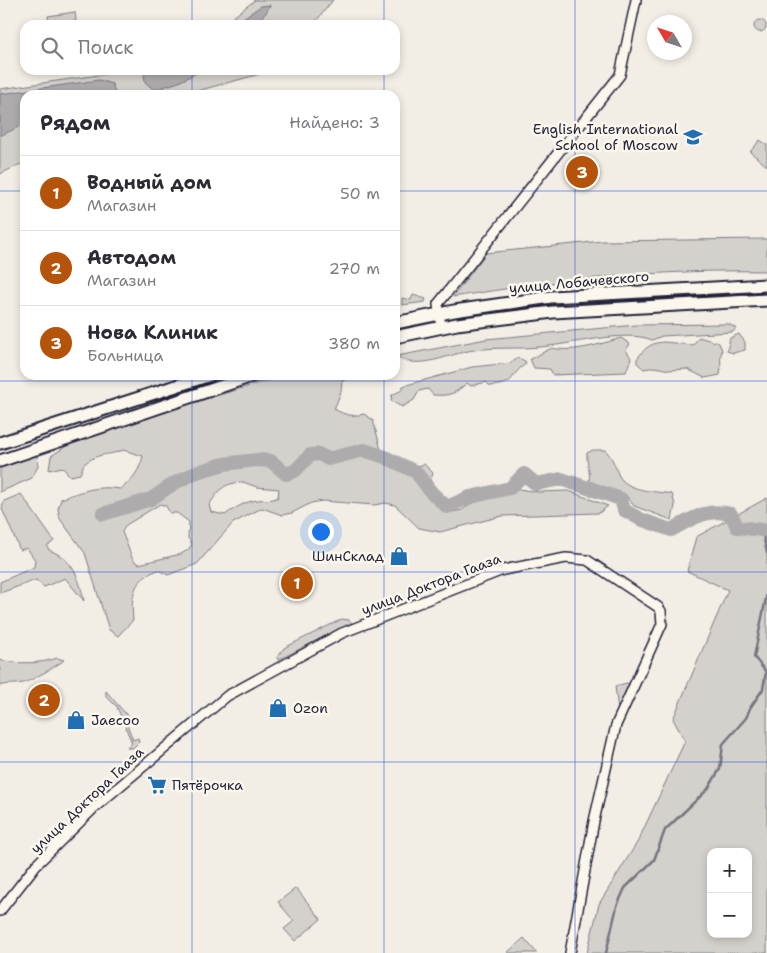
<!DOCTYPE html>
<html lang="ru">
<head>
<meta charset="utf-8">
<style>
  :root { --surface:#fff; --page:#f2f2f3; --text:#2b2b33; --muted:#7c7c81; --line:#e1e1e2; --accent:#b45309 }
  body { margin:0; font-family:"Shantell Sans",sans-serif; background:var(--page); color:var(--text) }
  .controls { position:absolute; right:15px; bottom:15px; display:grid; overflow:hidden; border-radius:10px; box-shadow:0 2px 8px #0003 }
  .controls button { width:45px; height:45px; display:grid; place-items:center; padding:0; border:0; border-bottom:1px solid var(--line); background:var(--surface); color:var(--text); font:25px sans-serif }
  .compass { position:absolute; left:647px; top:15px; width:45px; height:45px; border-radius:50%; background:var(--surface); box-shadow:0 2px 8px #0003; rotate:309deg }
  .you { position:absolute; left:320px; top:531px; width:18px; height:18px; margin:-12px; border:4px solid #fff; border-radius:50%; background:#1a73e8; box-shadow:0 0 0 8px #1a73e833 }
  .badge { display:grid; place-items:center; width:32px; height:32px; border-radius:50%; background:var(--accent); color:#fff; font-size:16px; font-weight:700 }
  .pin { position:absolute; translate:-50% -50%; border:2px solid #fff; box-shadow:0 1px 5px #0006 }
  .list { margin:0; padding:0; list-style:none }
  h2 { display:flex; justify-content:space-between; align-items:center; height:65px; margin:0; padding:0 20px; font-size:21px }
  h2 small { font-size:16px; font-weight:400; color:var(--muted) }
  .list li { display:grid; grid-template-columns:32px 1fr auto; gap:15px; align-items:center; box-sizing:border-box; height:75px; padding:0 20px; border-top:1px solid var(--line) }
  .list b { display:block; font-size:19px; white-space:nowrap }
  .list p { margin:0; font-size:16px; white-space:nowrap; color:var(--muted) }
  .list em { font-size:16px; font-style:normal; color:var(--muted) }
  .icon { flex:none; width:28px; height:28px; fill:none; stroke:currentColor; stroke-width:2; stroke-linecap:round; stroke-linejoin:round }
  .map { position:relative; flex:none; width:767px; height:953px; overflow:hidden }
  .search { position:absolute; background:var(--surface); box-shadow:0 2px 8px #0003; left:20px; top:20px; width:380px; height:55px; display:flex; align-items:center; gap:12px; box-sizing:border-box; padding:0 18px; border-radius:15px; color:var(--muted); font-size:19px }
  .panel { position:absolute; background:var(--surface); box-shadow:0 2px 8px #0003; left:20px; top:90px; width:380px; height:290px; border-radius:15px }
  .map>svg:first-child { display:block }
</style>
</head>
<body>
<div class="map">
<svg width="767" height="953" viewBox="0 0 767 953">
  <rect width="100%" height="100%" fill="#f2eee5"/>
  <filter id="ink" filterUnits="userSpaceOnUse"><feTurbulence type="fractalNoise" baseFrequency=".02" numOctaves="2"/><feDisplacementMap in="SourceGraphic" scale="10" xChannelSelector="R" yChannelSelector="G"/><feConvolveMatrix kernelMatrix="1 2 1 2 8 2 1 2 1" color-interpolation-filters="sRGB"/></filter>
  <g filter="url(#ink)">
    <!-- green -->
    <path fill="#d4d1cc" stroke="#7b7a84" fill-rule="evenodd" d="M 255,0 L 333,0 L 313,25 L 223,25 Z
      M 75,12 L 76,21 L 49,24 L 48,16 Z
      M754 26a6 6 0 1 1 12 0a6 6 0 1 1-12 0Z
      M 134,70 L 275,70 L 182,95 L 25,95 L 25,162 L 0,174 L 0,89 Z
      M 760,140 L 767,145 L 767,166 L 750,152 Z
      M 767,239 L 767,271 C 662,269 556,280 453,297 L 486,253 L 603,241 Z
      M 413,295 L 426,299 L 425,302 L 402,305 L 402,298 L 411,300 Z
      M 728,324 L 736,328 L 733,332 L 662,336 L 652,340 C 626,329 570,345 539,347 C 518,349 495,347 474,350 C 450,353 418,372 397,356 L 486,339 L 636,325 Z
      M 739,334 L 745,342 L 745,350 L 733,353 L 727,351 L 730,338 Z
      M 699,337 L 719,343 L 722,350 C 719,359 722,366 720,375 L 705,378 L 687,369 L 670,370 L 655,367 L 644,369 L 637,363 L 637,359 C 654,334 667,344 693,345 Z
      M 621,338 L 630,344 L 626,350 L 631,358 L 626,372 L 553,375 L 550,369 L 534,368 L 530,359 L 552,348 C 574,353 600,344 621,338 Z
      M 518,358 L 525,361 L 526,364 C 507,376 519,384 490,386 L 486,382 L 471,386 L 467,383 C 454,394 451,396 433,395 L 428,389 L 419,391 L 414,400 L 402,407 L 391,401 L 392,395 L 402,390 L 403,386 L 472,367 L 511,363 Z
      M 285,375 L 354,375 L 342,381 L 341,392 L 334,409 C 345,415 352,417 364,414 L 373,420 L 384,461 L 403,471 L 424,464 L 433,473 L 426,496 L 452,512 L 462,510 L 470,504 L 519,489 L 538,492 L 569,491 L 608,506 L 599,513 L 502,516 L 440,532 L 419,528 L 395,505 L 385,503 L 374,505 L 322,501 L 311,503 L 292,513 L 282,515 L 262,508 L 233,523 L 197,564 L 168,575 L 158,570 C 132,580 131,596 133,620 L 118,636 L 109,630 L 85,553 L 60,519 L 58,509 L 61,499 C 81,491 99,485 120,489 C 132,481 140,470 143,456 L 123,450 C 106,457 101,451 84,464 L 80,474 L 70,476 L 62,467 L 49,470 L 51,456 L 68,445 L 180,407 ZM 243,482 L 257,487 L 279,489 L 278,497 C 271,501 266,499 258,500 C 246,501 235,508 225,515 L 211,512 L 209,505 C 221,488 222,484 243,482 ZM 160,504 L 166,506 L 170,513 L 177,513 L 189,522 L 188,538 L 192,544 L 188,550 L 181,554 L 139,564 L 133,560 L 122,532 L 126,525 Z
      M 593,450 L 605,450 C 613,458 614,464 618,474 C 626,492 655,491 672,494 L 675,505 L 672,520 L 634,506 L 626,495 L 589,481 C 591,472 586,463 587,453 Z
      M 31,453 L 37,455 L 38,466 L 32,478 L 0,492 L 0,466 Z
      M 21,494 L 54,541 L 47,546 L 49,550 C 73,559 79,577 84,601 L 65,578 L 44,587 L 36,580 L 0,593 L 0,582 L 34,567 L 35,560 L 27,548 L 20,550 L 2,509 L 4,501 Z
      M 767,498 L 767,953 L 587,953 L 599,904 L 638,841 L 685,741 L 673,719 L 728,590 L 687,571 L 696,537 ZM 711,852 L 748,852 L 748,934 L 711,934 Z
      M 342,619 L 349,620 L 352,623 L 278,660 L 277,657 L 284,648 Z
      M 57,658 L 64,660 C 60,664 29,682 23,683 C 15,685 8,683 0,686 L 0,660 C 17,664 41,664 57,658 Z
      M 627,683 L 631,685 L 618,710 L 615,686 Z
      M 106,691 L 130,719 L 126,722 L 133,740 L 138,738 L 139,742 L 133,748 L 127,748 L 132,743 L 117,707 L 106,696 Z
      M 296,888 L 321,919 L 295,941 L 284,929 L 294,921 L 278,902 Z
      M 524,938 L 537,953 L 507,953 Z"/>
    <!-- water -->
    <path fill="#aeabad" stroke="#76747f" d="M 270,5 L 266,13 L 252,25 L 233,25 L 261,6 Z
      M 202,70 L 179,82 L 154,90 L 145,82 L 144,75 L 148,71 Z
      M 99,80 L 112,84 L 116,95 L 25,95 L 25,124 L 0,136 L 0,94 Z"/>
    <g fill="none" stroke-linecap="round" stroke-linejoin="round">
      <!-- stream -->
      <path stroke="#76747f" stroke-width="2.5" d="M 767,529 L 762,530 L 767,553
        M 606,953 L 617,906 L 625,888 L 654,860 L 665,830 L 708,789 L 720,769 L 723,744 L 746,718 L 750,708 L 763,689 L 766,672 L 754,657 L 767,593"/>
      <!-- river -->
      <path stroke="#aeabad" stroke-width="14" d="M 103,514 L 151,499 L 173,484 L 197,472 L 224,464 L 256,460 L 271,461 L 286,474 L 295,471 L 310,455 L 319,454 L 328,459 L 364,450 L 385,457 L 416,472 L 431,492 L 447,507 L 470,497 L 510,488 L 524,474 L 536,484 L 561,479 L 621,499 L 624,510 L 640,519 L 671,530 C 692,519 706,508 731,514 L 737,527 L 762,530"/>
      <!-- minor casing -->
      <g stroke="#22223b" stroke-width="12">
        <path id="minor" d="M 441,327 L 438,304 L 620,75 L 636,0
          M 0,911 L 36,865 L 95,807 L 227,696 L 342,633 L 503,570 L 566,558 L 587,560 L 658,607 L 661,611 L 662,624 L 616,725 L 594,821 L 570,953"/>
      </g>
      <!-- major casing -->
      <g stroke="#22223b" stroke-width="15">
        <path id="major" d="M 395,323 L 454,311 L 551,297 L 767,285
          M 395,337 L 457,324 L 553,312 L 767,300
          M 0,443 L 210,375
          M 0,461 L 255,375"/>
      </g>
      <!-- minor -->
      <use href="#minor" stroke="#fbf7ec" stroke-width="9"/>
      <!-- major -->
      <use href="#major" stroke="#fbf7ec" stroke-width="11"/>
    </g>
  </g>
  <!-- grid -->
  <path fill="none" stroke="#1d4ed8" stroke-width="1" stroke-opacity="0.55" d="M 192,0 L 192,25M 384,0 L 384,25M 575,0 L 575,953M 192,70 L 192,95M 384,70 L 384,95M 0,191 L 25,191M 395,191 L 767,191M 192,375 L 192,953M 384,375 L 384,953M 0,381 L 767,381M 0,572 L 767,572M 0,762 L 767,762"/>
  <!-- icons -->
  <defs>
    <g id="school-bare" transform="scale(1.5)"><path d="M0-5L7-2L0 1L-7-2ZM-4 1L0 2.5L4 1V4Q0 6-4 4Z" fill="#1f6fb2" stroke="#fbf7ec" stroke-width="2.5" paint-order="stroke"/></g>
    <g id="shop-bare" transform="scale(1.5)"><path d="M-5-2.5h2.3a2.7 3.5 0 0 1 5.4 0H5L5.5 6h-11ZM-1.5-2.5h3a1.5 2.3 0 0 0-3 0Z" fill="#1f6fb2" stroke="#fbf7ec" stroke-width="2.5" paint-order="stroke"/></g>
    <g id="supermarket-bare" transform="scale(1.5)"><path d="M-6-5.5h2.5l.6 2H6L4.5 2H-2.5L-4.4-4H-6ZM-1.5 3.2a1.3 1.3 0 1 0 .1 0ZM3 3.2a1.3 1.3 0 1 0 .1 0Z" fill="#1f6fb2" stroke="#fbf7ec" stroke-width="2.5" paint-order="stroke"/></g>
  </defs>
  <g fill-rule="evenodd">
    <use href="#school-bare" x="693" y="137"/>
    <use href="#shop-bare" x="399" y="556"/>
    <use href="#shop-bare" x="278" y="708"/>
    <use href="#shop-bare" x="76" y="720"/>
    <use href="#supermarket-bare" x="157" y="785"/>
  </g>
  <g text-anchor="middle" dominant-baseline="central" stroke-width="5" stroke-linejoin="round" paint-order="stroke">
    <!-- poi labels -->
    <g font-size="14" fill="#22223b" stroke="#fbf7ec" text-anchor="start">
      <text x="678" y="129" text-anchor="end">English International<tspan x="678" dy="16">School of Moscow</tspan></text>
      <text x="384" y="556" text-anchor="end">ШинСклад</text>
      <text x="293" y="708">Ozon</text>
      <text x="91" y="720">Jaecoo</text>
      <text x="172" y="785">Пятёрочка</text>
    </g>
    <!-- street labels -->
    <g font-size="14" fill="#22223b" stroke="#fbf7ec">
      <text transform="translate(579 282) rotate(-5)">улица Лобачевского</text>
      <text transform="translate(431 584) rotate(-21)">улица Доктора Гааза</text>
      <text transform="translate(87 800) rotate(-43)">улица Доктора Гааза</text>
    </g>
  </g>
</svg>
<div class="controls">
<button>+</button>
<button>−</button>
</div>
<svg class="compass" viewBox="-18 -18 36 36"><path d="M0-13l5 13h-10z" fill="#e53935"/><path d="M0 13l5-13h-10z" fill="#7c7c81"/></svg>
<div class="you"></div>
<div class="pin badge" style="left:297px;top:583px">1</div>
<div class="pin badge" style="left:44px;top:700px">2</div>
<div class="pin badge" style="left:582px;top:172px">3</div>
<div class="search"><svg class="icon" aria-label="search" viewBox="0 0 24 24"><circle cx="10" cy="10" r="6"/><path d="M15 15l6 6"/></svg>Поиск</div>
<section class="panel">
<h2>Рядом<small>Найдено: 3</small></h2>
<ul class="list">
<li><span class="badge">1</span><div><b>Водный дом</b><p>Магазин</p></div><em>50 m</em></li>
<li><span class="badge">2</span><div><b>Автодом</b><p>Магазин</p></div><em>270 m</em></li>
<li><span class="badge">3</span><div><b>Нова Клиник</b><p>Больница</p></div><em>380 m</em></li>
</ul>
</section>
</div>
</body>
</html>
